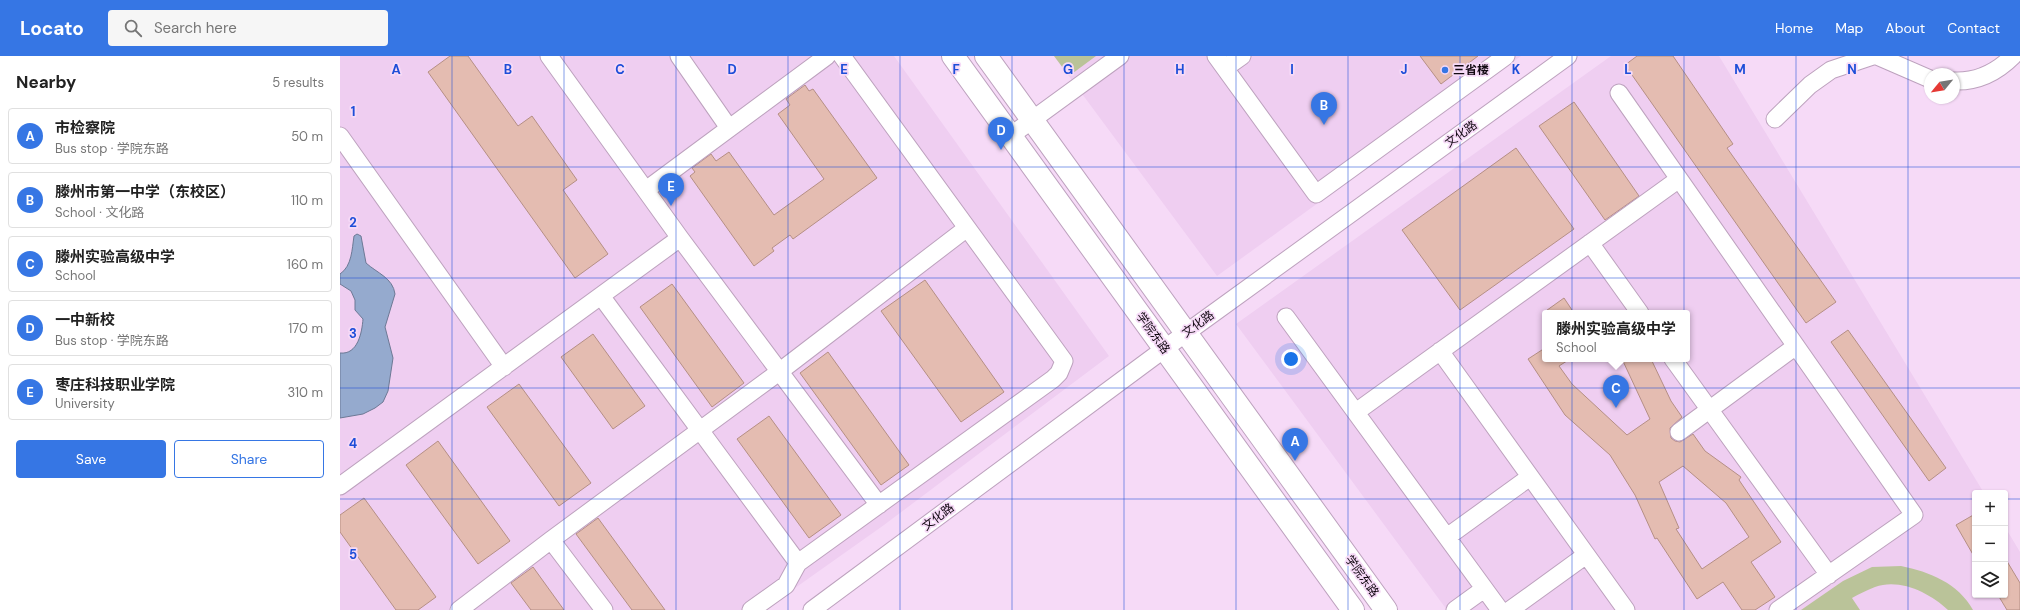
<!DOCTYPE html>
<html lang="en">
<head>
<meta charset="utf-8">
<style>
  :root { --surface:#fff; --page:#f6f6f6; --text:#222; --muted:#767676; --line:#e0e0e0; --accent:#3676e4 }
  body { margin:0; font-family:"DM Sans","Noto Sans SC",sans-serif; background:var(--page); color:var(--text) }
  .controls { position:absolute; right:12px; bottom:12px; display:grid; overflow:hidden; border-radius:4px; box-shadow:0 1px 3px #0004 }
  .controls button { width:36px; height:36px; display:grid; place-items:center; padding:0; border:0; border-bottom:1px solid var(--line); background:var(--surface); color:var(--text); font:20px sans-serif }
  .compass { position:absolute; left:1584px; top:12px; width:36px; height:36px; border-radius:50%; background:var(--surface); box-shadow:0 1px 3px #0004; rotate:240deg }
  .you { position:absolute; left:951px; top:303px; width:14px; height:14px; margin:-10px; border:3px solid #fff; border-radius:50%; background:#1a73e8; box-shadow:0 0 0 6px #1a73e833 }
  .badge { display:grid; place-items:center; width:26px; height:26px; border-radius:50%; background:var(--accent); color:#fff; font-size:13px; font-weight:700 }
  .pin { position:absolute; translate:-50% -33px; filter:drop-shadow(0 1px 2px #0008) }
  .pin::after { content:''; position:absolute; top:21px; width:14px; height:12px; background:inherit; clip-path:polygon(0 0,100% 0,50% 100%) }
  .popup { position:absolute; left:1202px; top:254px; width:148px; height:52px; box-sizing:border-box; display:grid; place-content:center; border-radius:4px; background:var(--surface); filter:drop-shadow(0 1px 3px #0005); font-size:13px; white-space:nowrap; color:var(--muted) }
  .popup b { font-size:15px; color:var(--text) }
  .popup::after { content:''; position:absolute; left:50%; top:100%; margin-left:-8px; border:8px solid transparent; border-top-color:var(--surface) }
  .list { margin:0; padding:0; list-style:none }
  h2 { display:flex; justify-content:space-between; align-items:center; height:52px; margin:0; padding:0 16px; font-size:17px }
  h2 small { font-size:13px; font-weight:400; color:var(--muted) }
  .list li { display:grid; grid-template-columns:26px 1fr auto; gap:12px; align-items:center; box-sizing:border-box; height:56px; margin:0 8px 8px; padding:0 8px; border:1px solid var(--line); border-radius:4px }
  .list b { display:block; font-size:15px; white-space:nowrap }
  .list p { margin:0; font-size:13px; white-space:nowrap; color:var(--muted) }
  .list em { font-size:13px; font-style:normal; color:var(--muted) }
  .actions { display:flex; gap:8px; padding:12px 16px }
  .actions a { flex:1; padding:9px 0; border:1px solid var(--accent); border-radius:4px; text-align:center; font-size:14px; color:var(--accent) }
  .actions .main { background:var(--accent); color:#fff }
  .icon { flex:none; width:22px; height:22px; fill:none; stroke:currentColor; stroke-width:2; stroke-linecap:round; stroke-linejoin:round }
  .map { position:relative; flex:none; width:1680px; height:554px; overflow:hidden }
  header { display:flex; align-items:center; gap:24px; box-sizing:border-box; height:56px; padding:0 20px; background:var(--accent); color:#fff }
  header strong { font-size:19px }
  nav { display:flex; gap:22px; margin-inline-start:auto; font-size:14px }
  .search { width:280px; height:36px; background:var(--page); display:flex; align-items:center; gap:10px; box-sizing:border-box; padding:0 14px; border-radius:4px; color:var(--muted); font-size:15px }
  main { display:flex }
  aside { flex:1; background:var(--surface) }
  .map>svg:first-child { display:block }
</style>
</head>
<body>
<header>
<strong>Locato</strong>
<div class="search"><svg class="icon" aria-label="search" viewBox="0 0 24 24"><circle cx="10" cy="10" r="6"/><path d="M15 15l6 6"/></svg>Search here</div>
<nav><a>Home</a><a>Map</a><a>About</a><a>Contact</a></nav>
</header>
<main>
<aside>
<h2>Nearby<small>5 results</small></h2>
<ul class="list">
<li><span class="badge">A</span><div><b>市检察院</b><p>Bus stop · 学院东路</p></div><em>50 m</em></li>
<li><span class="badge">B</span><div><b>滕州市第一中学（东校区）</b><p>School · 文化路</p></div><em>110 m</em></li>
<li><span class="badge">C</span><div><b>滕州实验高级中学</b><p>School</p></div><em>160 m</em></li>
<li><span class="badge">D</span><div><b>一中新校</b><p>Bus stop · 学院东路</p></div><em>170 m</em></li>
<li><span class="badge">E</span><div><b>枣庄科技职业学院</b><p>University</p></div><em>310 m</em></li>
</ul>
<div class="actions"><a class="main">Save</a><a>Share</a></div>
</aside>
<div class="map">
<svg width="1680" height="554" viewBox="0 0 1680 554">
  <rect width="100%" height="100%" fill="#f6daf7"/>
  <!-- built -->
  <path fill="#efcef1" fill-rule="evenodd" d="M 0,0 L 554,0 L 769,300 L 544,469 L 424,554 L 0,554 Z
    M 714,0 L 1181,0 L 877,220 Z
    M 1271,0 L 1379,0 L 1644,437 L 1635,437 L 1635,539 L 1665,539 L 1665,471 L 1680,496 L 1680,554 L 1107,554 L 896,268 ZM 1205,257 L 1347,257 L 1347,303 L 1205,303 Z"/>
  <!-- green -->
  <path fill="#bac399" d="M 714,0 L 756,0 L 729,20 Z
    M 1561,510 C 1590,516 1618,527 1633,554 L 1608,554 C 1590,537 1560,522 1535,531 C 1527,534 1519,538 1512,542 L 1520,554 L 1461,554 L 1503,525 L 1532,511 Z"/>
  <!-- water -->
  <path fill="#95aace" stroke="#6d7995" d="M 17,178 L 21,180 L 26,207 C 37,217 53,222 55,238 L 45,271 L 53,302 L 48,335 L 43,346 L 35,352 L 23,358 L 0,362 L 0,297 C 18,299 22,276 23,263 L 15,254 L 15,244 L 11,235 L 0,228 L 0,218 C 12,210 12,193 14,180 Z"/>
  <!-- building -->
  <path fill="#e4bcb1" stroke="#b58f85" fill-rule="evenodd" d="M 110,0 L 128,0 L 178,70 L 192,60 L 237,124 L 223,134 L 268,198 L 235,222 L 88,16 Z
    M 1080,0 L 1138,0 L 1101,28 Z
    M 1297,0 L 1333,0 L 1393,88 L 1387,92 L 1496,246 L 1466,267 L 1285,9 Z
    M 465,29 L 469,35 L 473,33 L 537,122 L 453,183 L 450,179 L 432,192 L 434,195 L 414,210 L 350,120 L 355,116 L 352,112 L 371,98 L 376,105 L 389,96 L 434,159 L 484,123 L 438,58 L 450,49 L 446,43 Z
    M 1234,46 L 1299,140 L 1265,164 L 1199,70 Z
    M 1176,92 L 1234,173 L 1120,254 L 1062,174 Z
    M 585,224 L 664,336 L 621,366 L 541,255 Z
    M 332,228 L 404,327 L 372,351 L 300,251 Z
    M 1224,242 L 1234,257 L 1203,257 Z
    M 1508,274 L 1606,412 L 1589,425 L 1491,286 Z
    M 253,278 L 305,350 L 273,373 L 221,301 Z
    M 1205,292 L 1205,303 L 1230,303 L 1219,310 L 1232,328 L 1287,379 L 1310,363 L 1282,303 L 1311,303 L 1331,345 L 1342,361 L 1330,372 L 1331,382 L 1335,385 L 1340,386 L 1353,378 L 1365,395 L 1401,421 L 1399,424 L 1441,486 L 1411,506 L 1435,541 L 1415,554 L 1402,554 L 1383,526 L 1357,543 L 1317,482 L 1315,483 L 1295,439 L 1270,399 L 1225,359 L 1188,303 ZM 1343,410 L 1386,447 L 1409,481 L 1362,513 L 1336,473 L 1339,472 L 1319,426 Z
    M 488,296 L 569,409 L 541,429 L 460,317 Z
    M 179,328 L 251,427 L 219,450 L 147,351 Z
    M 429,360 L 501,459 L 469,482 L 397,383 Z
    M 98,385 L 170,485 L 138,508 L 66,409 Z
    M 24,442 L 96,541 L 78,554 L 56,554 L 0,476 L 0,459 Z
    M 1635,458 L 1635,502 L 1616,469 Z
    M 258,462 L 325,554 L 292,554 L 236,478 Z
    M 1665,502 L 1680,527 L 1680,554 L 1667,554 L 1658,539 L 1665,539 Z
    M 193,511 L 224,554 L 191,554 L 171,527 Z"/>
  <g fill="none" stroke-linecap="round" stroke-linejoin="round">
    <!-- minor casing -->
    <g stroke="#bda2be" stroke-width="19">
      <path id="minor" d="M 209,0 L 340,182 L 539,449
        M 339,0 L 389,72
        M 876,0 L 976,138 L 1166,0
        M 1537,0 L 1590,23
        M 885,12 L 902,0
        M 1614,25 C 1637,26 1657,16 1673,0
        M 1279,37 L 1574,459 L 1438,554
        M 1435,63 L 1470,29 L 1491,14 L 1533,0
        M 0,80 L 164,311
        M 670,80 L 780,0
        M 306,134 L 487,0
        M 1250,187 L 1300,257
        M 261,240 L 458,507
        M 946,261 L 1160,554
        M 1100,295 L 1286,554
        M 1333,303 L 1489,519
        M 1016,356 L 1339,123
        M 1339,376 L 1456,290
        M 0,430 L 340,182
        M 1107,481 L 1190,421
        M 211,484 L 264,554
        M 119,554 L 211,484 L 439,316 L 627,172
        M 411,554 L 446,529 L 458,507 L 713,323 L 719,317 L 724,305 L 502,0
        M 472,554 L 835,285 L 1228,0
        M 1115,554 L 1144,533
        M 1170,554 L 1246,499"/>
    </g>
    <!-- major casing -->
    <g stroke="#bda2be" stroke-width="24">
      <path id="major" d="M 613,0 L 1013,554
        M 646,0 L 1046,554"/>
    </g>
    <!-- minor -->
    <use href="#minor" stroke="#fff" stroke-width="17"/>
    <!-- major -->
    <use href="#major" stroke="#fff" stroke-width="22"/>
  </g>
  <!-- grid -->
  <path fill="none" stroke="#1d4ed8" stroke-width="1" stroke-opacity="0.55" d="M 112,0 L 112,554M 224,0 L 224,554M 336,0 L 336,554M 448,0 L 448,554M 560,0 L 560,554M 672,0 L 672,554M 784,0 L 784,554M 896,0 L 896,554M 1008,0 L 1008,554M 1120,0 L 1120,554M 1232,0 L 1232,554M 1344,0 L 1344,554M 1456,0 L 1456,554M 1568,0 L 1568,554M 0,111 L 1680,111M 0,222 L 1680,222M 0,332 L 1680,332M 0,443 L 1635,443M 1665,443 L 1680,443"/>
  <!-- markers -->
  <circle fill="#3676e4" stroke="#f6daf7" stroke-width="1.5" cx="1105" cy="14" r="4"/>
  <g text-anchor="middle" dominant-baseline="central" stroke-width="3.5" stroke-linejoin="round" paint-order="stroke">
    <!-- poi labels -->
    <g font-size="12" font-weight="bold" fill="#110811" stroke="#f6daf7" text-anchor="start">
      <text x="1113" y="14">三省楼</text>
    </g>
    <!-- street labels -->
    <g font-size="12" fill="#110811" stroke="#f6daf7">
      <text transform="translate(1121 78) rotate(-36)">文化路</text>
      <text transform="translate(858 268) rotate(-36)">文化路</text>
      <text transform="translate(813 277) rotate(54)">学院东路</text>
      <text transform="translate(598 461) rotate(-37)">文化路</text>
      <text transform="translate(1022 520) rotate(54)">学院东路</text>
    </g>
  </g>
  <g font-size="13" text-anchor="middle" font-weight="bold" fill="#1d4ed8" stroke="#f6daf7" stroke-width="3.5" stroke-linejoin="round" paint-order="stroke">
    <text x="56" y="18">A</text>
    <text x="168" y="18">B</text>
    <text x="280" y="18">C</text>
    <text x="392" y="18">D</text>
    <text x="504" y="18">E</text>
    <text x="616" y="18">F</text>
    <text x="728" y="18">G</text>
    <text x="840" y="18">H</text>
    <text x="952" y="18">I</text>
    <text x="1064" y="18">J</text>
    <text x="1176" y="18">K</text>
    <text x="1288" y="18">L</text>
    <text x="1400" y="18">M</text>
    <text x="1512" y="18">N</text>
    <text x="13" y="60">1</text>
    <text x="13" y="171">2</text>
    <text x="13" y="282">3</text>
    <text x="13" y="392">4</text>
    <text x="13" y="503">5</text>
  </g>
</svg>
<div class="controls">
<button>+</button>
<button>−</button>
<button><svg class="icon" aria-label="layers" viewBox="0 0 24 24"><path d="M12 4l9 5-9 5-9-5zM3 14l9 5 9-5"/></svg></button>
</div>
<svg class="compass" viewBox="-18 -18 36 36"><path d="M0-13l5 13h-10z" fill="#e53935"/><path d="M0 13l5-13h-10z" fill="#767676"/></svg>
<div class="you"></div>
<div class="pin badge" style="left:955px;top:405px">A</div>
<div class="pin badge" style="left:984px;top:69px">B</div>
<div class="pin badge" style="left:1276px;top:352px">C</div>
<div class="popup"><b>滕州实验高级中学</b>School</div>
<div class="pin badge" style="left:661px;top:94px">D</div>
<div class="pin badge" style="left:331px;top:150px">E</div>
</div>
</main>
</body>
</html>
